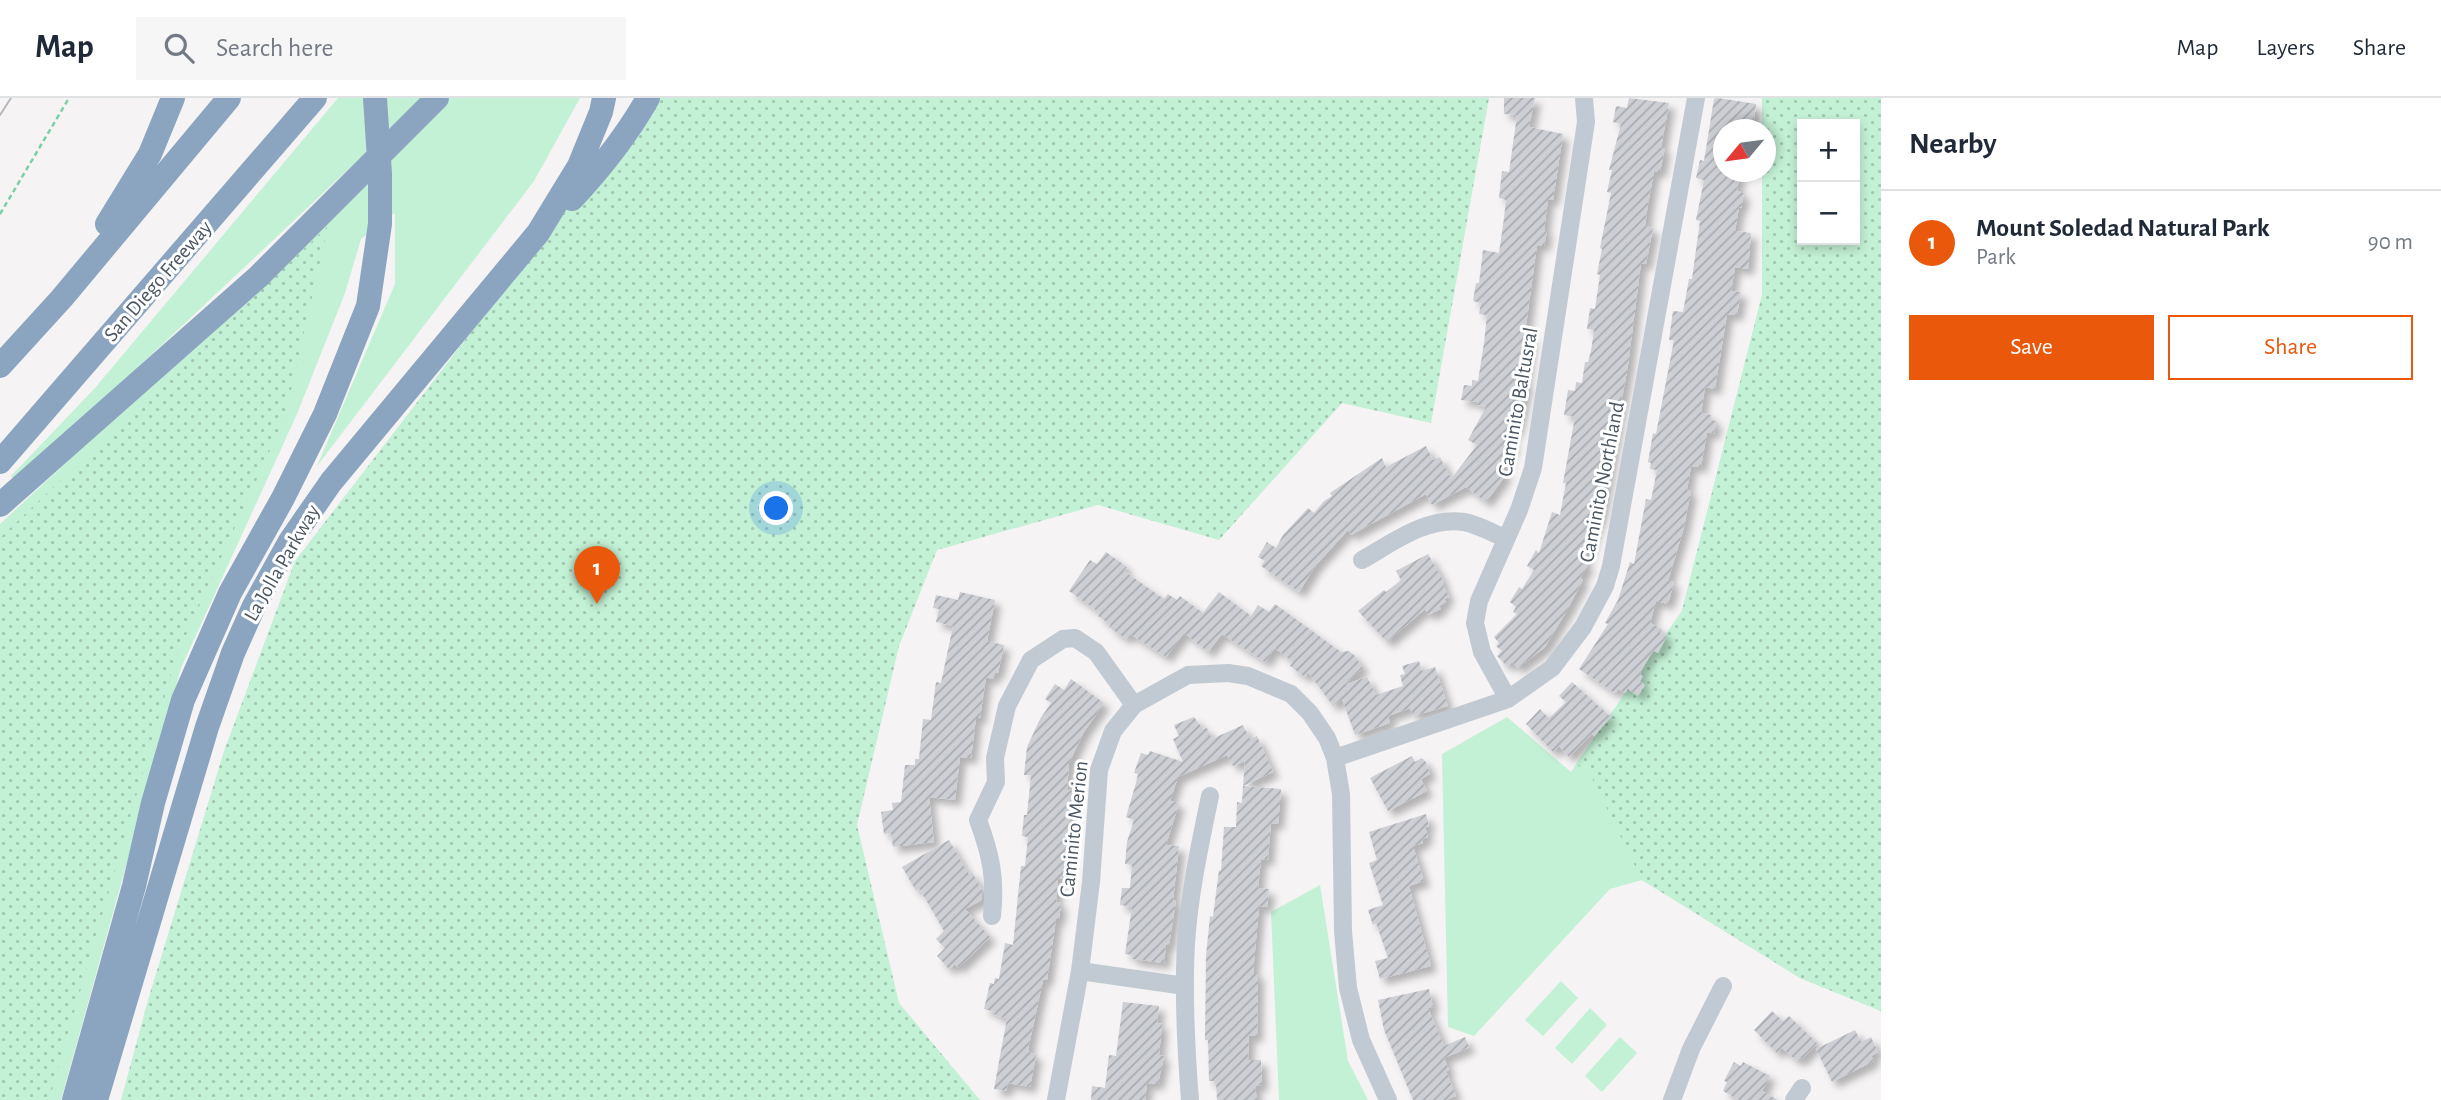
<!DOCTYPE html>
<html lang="en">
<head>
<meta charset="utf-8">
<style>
  :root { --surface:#fff; --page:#f6f6f7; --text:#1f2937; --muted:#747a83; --line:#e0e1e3; --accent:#ea580c }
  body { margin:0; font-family:"Alegreya Sans",sans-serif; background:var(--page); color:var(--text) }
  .controls { position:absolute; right:21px; top:21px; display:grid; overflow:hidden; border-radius:0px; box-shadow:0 4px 10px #0003 }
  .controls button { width:63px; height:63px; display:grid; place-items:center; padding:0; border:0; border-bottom:2px solid var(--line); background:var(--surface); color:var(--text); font:35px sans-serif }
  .compass { position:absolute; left:1713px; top:21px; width:63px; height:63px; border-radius:50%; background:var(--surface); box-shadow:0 4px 10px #0003; rotate:241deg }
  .you { position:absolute; left:777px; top:411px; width:24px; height:24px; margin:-18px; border:5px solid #fff; border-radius:50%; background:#1a73e8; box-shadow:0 0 0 10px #1a73e833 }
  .badge { display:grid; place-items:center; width:46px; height:46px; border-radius:50%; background:var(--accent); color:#fff; font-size:23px; font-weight:700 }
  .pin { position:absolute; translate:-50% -58px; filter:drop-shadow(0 2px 4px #0008) }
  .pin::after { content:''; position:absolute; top:37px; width:24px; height:21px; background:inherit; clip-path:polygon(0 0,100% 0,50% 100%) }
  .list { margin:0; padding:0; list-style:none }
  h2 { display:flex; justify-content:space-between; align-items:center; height:91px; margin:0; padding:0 28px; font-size:30px }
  h2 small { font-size:23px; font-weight:400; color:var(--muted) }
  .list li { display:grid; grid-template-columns:46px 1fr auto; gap:21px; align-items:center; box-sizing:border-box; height:105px; padding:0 28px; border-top:2px solid var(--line) }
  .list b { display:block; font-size:26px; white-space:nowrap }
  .list p { margin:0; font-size:23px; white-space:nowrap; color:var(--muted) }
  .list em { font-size:23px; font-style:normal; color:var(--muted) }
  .actions { display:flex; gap:14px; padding:21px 28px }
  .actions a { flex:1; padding:16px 0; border:2px solid var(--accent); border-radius:0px; text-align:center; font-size:24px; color:var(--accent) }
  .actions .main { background:var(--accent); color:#fff }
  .icon { flex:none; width:38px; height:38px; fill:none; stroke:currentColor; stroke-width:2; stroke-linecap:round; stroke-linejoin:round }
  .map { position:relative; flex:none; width:1881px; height:1002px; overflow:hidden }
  header { display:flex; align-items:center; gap:42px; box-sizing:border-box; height:98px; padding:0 35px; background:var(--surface); border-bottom:2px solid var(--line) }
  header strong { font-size:33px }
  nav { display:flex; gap:38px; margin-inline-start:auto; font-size:24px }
  .search { width:490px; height:63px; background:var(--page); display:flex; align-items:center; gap:18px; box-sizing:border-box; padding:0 24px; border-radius:0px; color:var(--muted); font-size:26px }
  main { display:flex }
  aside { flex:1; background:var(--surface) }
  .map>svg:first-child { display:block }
</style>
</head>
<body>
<header>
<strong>Map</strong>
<div class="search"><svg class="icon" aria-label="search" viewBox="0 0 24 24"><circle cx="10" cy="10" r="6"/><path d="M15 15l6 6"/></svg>Search here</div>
<nav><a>Map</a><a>Layers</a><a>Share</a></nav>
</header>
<main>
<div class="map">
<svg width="1881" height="1002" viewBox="0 0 1881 1002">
  <defs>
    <pattern id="park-dots" width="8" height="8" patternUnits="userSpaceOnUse" patternTransform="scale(1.75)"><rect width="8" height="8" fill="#c3f1d5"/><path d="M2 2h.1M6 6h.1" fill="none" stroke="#a0c6b0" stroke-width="1.8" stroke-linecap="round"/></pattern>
    <pattern id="building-hatch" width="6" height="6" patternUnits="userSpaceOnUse" patternTransform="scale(1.75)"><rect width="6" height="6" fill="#cdcfd5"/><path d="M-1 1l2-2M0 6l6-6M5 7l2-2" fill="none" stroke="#a8abb0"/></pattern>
    <filter id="shadow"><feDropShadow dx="6" dy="6" stdDeviation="3.5" flood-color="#0004"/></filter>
  </defs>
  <rect width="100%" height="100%" fill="#f5f3f3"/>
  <!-- green -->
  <path fill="#c3f1d5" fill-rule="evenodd" d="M 338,0 L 424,0 L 132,275 L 14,383 L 11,378 L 95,290 Z
    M 450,0 L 580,0 L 534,83 L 317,368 L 395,186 L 395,115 L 361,141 L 345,195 L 297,316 L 181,570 L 61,1002 L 0,1002 L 0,426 L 345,106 Z
    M 1762,0 L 1881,0 L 1881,913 L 1800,880 L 1642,782 L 1610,791 L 1474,938 L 1448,929 L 1442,656 L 1507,619 L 1571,674 L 1682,513 L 1762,197 L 1762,74 L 1766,74 L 1766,32 L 1762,31 ZM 1802,26 L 1855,26 L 1855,142 L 1802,142 Z
    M 1320,787 L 1348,963 L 1368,1002 L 1279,1002 L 1271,814 Z
    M 1561,883 L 1578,900 L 1543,938 L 1525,922 Z
    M 1590,910 L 1607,927 L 1572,966 L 1555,950 Z
    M 1620,939 L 1637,955 L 1602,994 L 1585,978 Z"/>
  <!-- park -->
  <path fill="url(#park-dots)" fill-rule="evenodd" d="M 651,0 L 1489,0 L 1431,325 L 1342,305 L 1219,442 L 1098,407 L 937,452 L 899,548 L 857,727 L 899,905 L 980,1002 L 121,1002 L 148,902 L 224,653 L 295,463 Z
    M 1762,0 L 1881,0 L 1881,913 L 1800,880 L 1642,782 L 1590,676 L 1576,666 L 1682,513 L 1762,197 L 1762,74 L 1766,74 L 1766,32 L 1762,31 ZM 1802,26 L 1855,26 L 1855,142 L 1802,142 Z
    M 328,128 L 285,319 L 176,559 L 49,1002 L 0,1002 L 0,440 Z"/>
  <!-- building -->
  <path fill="url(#building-hatch)" filter="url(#shadow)" d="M 1504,0 L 1535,0 L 1529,29 L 1563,36 L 1553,102 L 1548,101 L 1544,132 L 1547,132 L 1544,148 L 1537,147 L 1525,235 L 1531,238 L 1525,285 L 1527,285 L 1518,328 L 1510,343 L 1514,345 L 1501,371 L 1506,377 L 1486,404 L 1466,389 L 1432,407 L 1426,396 L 1351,437 L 1348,432 L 1316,467 L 1299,494 L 1261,468 L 1265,463 L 1258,459 L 1267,444 L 1276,450 L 1283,437 L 1308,410 L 1314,415 L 1324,403 L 1332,398 L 1330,395 L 1382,360 L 1386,369 L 1426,348 L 1433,362 L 1440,359 L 1451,381 L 1477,347 L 1468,342 L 1486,309 L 1477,307 L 1477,304 L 1461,302 L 1464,287 L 1472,288 L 1472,282 L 1478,283 L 1484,245 L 1487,217 L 1479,216 L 1481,205 L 1473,203 L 1476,185 L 1479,185 L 1483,152 L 1499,155 L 1504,120 L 1506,102 L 1499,100 L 1502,73 L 1509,74 L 1517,17 L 1504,16 Z
    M 1629,0 L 1669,5 L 1661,50 L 1665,50 L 1660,74 L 1654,73 L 1648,106 L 1645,128 L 1653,130 L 1646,166 L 1641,165 L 1628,267 L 1602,412 L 1584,464 L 1588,467 L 1580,480 L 1583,482 L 1566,514 L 1545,549 L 1518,570 L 1512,564 L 1507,568 L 1497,558 L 1502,553 L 1496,548 L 1499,545 L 1494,539 L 1517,516 L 1513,514 L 1516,509 L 1510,504 L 1519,489 L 1522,491 L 1534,472 L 1527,468 L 1536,452 L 1539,455 L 1552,414 L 1560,417 L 1566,385 L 1563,385 L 1575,319 L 1564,317 L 1568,292 L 1575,293 L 1576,284 L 1582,285 L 1585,264 L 1588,264 L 1591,253 L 1594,232 L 1587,231 L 1590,210 L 1595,211 L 1600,177 L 1597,176 L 1602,151 L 1600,150 L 1611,95 L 1607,94 L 1612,72 L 1609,72 L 1621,26 L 1613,24 L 1616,8 L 1627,10 Z
    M 1718,0 L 1756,6 L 1754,22 L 1751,21 L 1748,32 L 1724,32 L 1724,74 L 1740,74 L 1737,93 L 1744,95 L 1741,110 L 1739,109 L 1735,133 L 1751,135 L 1748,171 L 1735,169 L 1731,193 L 1741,194 L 1737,217 L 1727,216 L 1715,291 L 1705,289 L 1701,315 L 1711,317 L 1711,322 L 1716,323 L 1714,336 L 1707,334 L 1701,369 L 1691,368 L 1687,392 L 1691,393 L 1684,429 L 1668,483 L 1674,484 L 1668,506 L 1656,503 L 1650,525 L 1662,531 L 1660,535 L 1667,538 L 1658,555 L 1653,552 L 1640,575 L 1643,578 L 1640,583 L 1645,587 L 1638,598 L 1628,591 L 1625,595 L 1618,591 L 1615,595 L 1579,571 L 1608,526 L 1605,525 L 1618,502 L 1630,464 L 1634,466 L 1646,401 L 1651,402 L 1657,372 L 1650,371 L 1651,365 L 1648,364 L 1653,335 L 1656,336 L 1674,242 L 1669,242 L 1673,213 L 1683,214 L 1689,181 L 1692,181 L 1700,123 L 1696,122 L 1704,82 L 1696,80 L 1700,62 L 1704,63 L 1714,1 Z
    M 1106,454 L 1127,469 L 1124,473 L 1164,501 L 1168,496 L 1177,502 L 1180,498 L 1203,515 L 1219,494 L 1251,518 L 1258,507 L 1269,514 L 1275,506 L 1341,554 L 1349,553 L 1354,557 L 1363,570 L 1344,587 L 1367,579 L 1376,597 L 1403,588 L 1400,577 L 1405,576 L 1402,568 L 1419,563 L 1422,573 L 1435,569 L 1448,608 L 1413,618 L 1410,610 L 1388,618 L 1390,625 L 1355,637 L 1342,601 L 1333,608 L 1308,574 L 1305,579 L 1290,568 L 1293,564 L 1275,550 L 1265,564 L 1222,536 L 1208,554 L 1184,535 L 1166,559 L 1130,536 L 1126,541 L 1109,529 L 1111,527 L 1098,518 L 1100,515 L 1069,493 L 1090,462 L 1097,466 Z
    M 1428,456 L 1444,484 L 1442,485 L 1449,499 L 1444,501 L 1446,504 L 1439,508 L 1441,511 L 1428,517 L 1425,511 L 1387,544 L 1358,513 L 1384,492 L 1386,494 L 1401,482 L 1396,473 Z
    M 960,494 L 995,502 L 987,543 L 1004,547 L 998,575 L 995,574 L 993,581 L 986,579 L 980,620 L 976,620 L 971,660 L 960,659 L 955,702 L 929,699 L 934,744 L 893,749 L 891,735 L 884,736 L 881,714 L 893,712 L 892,705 L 901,704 L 905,667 L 915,667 L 915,661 L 919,661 L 923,621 L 931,622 L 936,584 L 941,585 L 953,528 L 936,524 L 939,511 L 933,510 L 936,497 L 958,502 Z
    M 1071,581 L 1104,605 L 1084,634 L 1069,665 L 1067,692 L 1072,693 L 1071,714 L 1063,781 L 1058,780 L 1056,804 L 1061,805 L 1059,821 L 1056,821 L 1047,882 L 1043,882 L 1029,947 L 1029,954 L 1036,957 L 1030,989 L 1008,985 L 1006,993 L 994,991 L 1007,920 L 994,917 L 995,914 L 984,911 L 990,885 L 994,886 L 995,880 L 999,881 L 1005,845 L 1013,847 L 1021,768 L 1025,768 L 1028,739 L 1022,738 L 1024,717 L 1027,717 L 1031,677 L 1024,677 L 1027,649 L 1040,621 L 1051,605 L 1045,601 L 1055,586 L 1064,592 Z
    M 1572,584 L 1611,619 L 1594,638 L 1592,636 L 1569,659 L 1559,648 L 1553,654 L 1526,626 L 1540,611 L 1549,620 L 1566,604 L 1559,598 Z
    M 1194,619 L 1203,631 L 1207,630 L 1212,641 L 1243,627 L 1250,641 L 1257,638 L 1273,674 L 1243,688 L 1245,663 L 1233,668 L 1227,657 L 1178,679 L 1170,703 L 1179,705 L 1166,747 L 1179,748 L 1173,802 L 1176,803 L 1169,847 L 1166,847 L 1164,865 L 1132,861 L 1133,857 L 1125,856 L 1132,809 L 1120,807 L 1122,790 L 1130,790 L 1132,767 L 1125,766 L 1127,744 L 1134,722 L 1126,719 L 1136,685 L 1138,676 L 1134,675 L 1141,655 L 1148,657 L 1150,653 L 1183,664 L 1173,641 L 1179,638 L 1174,627 Z
    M 1412,658 L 1415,664 L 1422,660 L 1426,664 L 1430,676 L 1421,681 L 1427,693 L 1388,713 L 1370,680 Z
    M 1243,688 L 1281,691 L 1278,726 L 1271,725 L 1268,762 L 1261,761 L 1258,790 L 1269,791 L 1267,809 L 1259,808 L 1253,875 L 1258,875 L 1257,938 L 1249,938 L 1248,962 L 1261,962 L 1262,987 L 1255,988 L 1257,1002 L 1217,1002 L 1216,983 L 1209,983 L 1208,942 L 1205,942 L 1206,858 L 1210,818 L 1213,819 L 1219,772 L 1221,773 L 1224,729 L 1236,729 L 1237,704 L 1242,705 Z
    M 1426,716 L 1429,728 L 1425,729 L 1428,739 L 1422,741 L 1423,745 L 1413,748 L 1424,783 L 1409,788 L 1431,868 L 1380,881 L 1375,863 L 1388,860 L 1376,825 L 1373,827 L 1368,812 L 1383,807 L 1369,765 L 1377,762 L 1369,734 Z
    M 949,742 L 965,770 L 969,776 L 972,774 L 982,792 L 982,802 L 965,811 L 990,839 L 958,870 L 955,866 L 949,871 L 937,858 L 945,850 L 936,841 L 944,833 L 919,790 L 916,793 L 902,769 Z
    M 1429,891 L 1433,909 L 1428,910 L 1444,948 L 1465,939 L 1469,949 L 1444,960 L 1449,972 L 1446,973 L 1456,998 L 1446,1002 L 1413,1002 L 1384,932 L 1378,902 Z
    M 1123,904 L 1159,908 L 1157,925 L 1162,926 L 1159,957 L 1164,958 L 1158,986 L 1147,985 L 1145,1002 L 1091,1002 L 1092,988 L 1105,990 L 1109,957 L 1116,958 Z
    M 1772,913 L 1783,923 L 1789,918 L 1817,945 L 1802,961 L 1800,960 L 1797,963 L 1782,950 L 1777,955 L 1754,932 Z
    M 1855,932 L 1861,944 L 1871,939 L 1878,954 L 1871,958 L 1874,963 L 1832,984 L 1816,951 Z
    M 1734,964 L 1741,968 L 1743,964 L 1770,978 L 1762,993 L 1778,1002 L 1739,1002 L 1723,993 L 1727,984 L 1724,983 Z"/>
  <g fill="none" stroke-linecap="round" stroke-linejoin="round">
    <!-- path -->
    <path stroke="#7ad0a6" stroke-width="2.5" stroke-dasharray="5 3.5" stroke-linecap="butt" d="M 0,116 L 69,0"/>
    <!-- minor -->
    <path stroke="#c1cad2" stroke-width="18" d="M 1362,462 C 1392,445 1427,418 1464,424 C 1477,426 1492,435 1505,440
      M 1508,601 L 1482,554 L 1475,525 L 1479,503 L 1519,412 L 1533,370 L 1586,24 L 1584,0
      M 1335,660 L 1508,601 L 1552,570 L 1583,529 L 1605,488 L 1611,468 L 1696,0
      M 992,818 C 996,781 991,757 978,722 L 996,684 L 995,660 L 1007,608 L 1031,562 L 1063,541 L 1075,540 L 1096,554 L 1134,607
      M 1080,873 L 1185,888
      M 1056,1002 L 1080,873 L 1091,784 L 1099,672 L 1113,633 L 1134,607 L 1188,577 L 1228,575 L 1248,578 L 1291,596 L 1310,615 L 1327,640 L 1335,660 L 1341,696 L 1343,833 L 1348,890 L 1361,942 L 1388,1002
      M 1190,1002 C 1186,951 1183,898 1186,846 C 1189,797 1200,746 1210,698
      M 1672,1002 L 1691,951 L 1723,888
      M 1794,1002 L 1802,990"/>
    <!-- highway -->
    <path stroke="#8ba5c1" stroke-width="24" d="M 572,101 C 601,70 627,37 648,0
      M 107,126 L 150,56 L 173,0
      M 0,268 L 62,200 L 229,0
      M 0,364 L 315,0
      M 0,407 L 258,179 L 437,0
      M 74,1002 L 134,788 L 153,705 L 183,602 L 230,495 L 283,400 L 325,316 L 368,208 L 380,126 L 380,76 L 375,0
      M 96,1002 L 207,629 L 233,555 L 254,508 L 290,443 L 331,384 L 538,135 L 579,68 L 601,14 L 604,0"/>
    <!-- tram -->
    <path stroke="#b5b8bd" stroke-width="2" d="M 0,17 L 11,0"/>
  </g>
  <g text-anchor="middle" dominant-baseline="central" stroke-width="6" stroke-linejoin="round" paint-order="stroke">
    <!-- street labels -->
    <g font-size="21" fill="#4a5661" stroke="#fff">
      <text transform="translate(158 183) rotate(-49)">San Diego Freeway</text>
      <text transform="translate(1518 304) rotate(-80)">Caminito Baltusral</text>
      <text transform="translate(1602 384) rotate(-79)">Caminito Northland</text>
      <text transform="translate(282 465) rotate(-60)">La Jolla Parkway</text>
      <text transform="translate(1074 731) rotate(-84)">Caminito Merion</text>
    </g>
  </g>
</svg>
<div class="controls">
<button>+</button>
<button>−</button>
</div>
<svg class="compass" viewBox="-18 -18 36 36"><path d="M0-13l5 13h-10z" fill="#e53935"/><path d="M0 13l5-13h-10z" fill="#747a83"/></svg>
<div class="you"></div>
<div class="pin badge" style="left:597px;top:506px">1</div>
</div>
<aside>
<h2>Nearby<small></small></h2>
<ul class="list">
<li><span class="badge">1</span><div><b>Mount Soledad Natural Park</b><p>Park</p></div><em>90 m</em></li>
</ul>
<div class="actions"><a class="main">Save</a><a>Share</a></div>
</aside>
</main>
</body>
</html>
